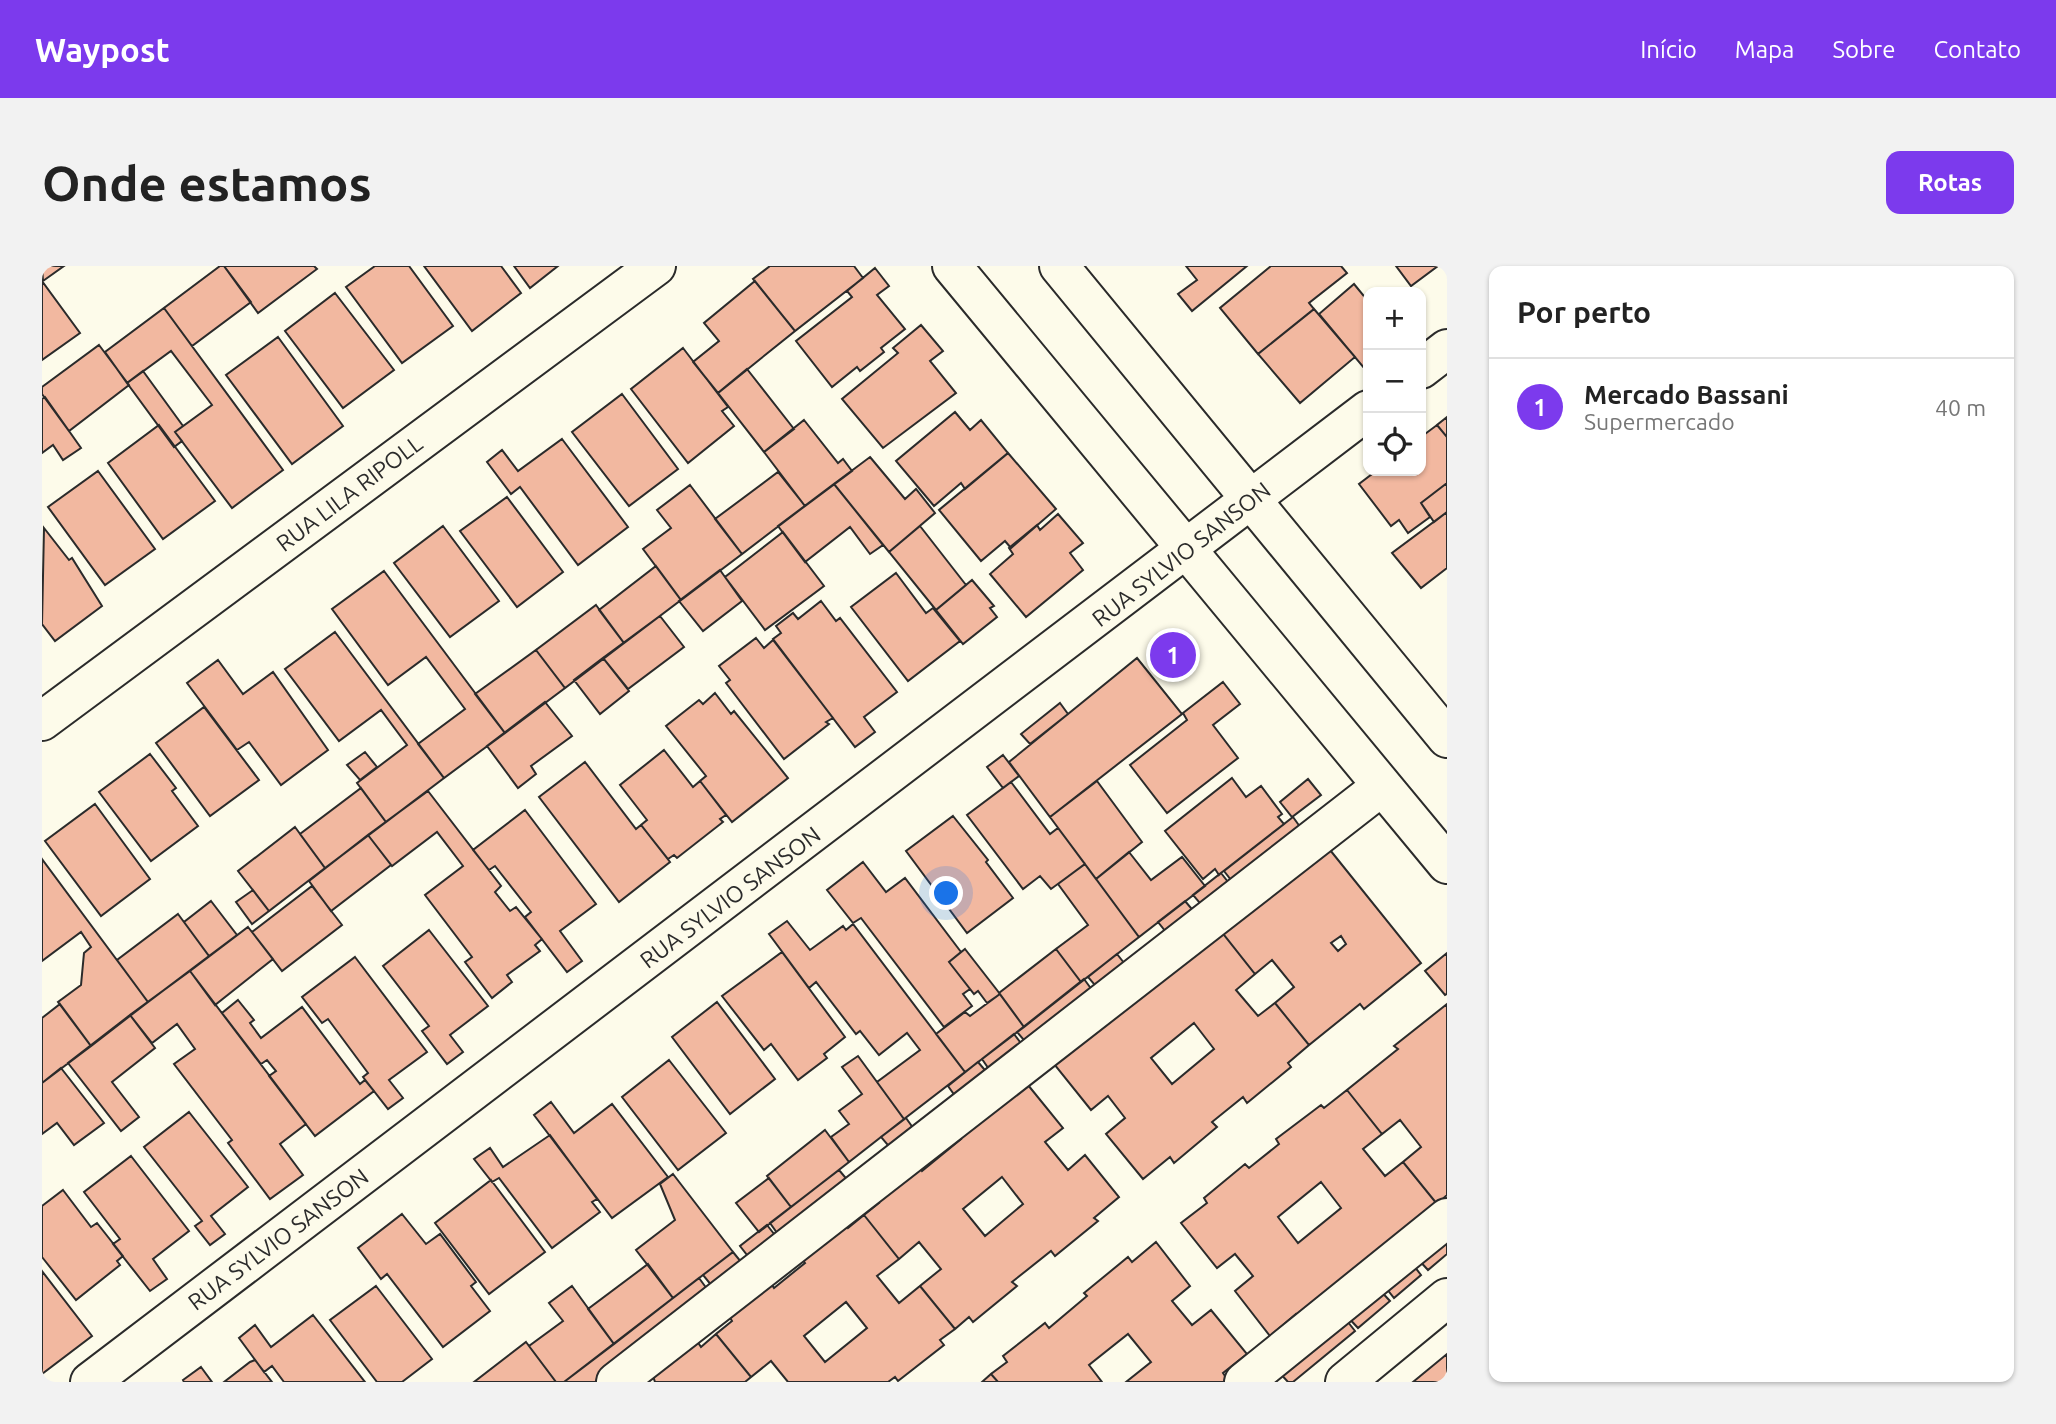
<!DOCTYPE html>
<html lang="pt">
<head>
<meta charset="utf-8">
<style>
  :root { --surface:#fff; --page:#f2f2f2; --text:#222; --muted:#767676; --line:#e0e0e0; --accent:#7c3aed }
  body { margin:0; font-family:Ubuntu,sans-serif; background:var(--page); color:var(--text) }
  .controls { position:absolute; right:21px; top:21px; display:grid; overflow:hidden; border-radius:14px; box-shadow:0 2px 5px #0004 }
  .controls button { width:63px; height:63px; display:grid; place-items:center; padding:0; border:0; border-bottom:2px solid var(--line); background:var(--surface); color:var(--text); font:35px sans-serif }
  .you { position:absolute; left:905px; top:628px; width:24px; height:24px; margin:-18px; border:5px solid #fff; border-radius:50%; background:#1a73e8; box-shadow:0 0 0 10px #1a73e833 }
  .badge { display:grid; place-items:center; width:46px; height:46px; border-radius:50%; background:var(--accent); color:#fff; font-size:23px; font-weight:700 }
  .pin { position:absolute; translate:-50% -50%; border:4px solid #fff; box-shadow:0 2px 7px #0006 }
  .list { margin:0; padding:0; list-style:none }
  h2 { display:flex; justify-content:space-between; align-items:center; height:91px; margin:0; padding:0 28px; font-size:30px }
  h2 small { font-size:23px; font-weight:400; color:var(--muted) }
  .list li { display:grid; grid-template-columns:46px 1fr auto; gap:21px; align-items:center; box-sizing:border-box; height:98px; padding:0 28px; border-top:2px solid var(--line) }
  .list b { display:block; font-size:26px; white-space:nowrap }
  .list p { margin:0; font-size:23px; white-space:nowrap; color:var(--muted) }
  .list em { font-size:23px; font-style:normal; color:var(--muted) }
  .icon { flex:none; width:38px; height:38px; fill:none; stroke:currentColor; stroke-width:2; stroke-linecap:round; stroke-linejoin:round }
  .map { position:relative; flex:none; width:1405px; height:1116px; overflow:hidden; border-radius:14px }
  header { display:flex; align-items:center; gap:42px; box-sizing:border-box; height:98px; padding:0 35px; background:var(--accent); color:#fff }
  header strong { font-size:33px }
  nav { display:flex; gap:38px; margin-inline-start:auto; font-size:24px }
  .intro { display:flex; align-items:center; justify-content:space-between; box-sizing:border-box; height:168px; padding:0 42px }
  h1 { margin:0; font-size:49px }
  .button { padding:18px 32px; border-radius:14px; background:var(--accent); color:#fff; font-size:24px; font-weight:700 }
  main { display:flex; gap:42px; padding:0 42px }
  aside { flex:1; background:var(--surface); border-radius:14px; box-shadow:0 2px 5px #0004 }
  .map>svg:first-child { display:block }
</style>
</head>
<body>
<header>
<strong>Waypost</strong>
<nav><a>Início</a><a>Mapa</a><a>Sobre</a><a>Contato</a></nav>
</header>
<div class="intro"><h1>Onde estamos</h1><a class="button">Rotas</a></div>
<main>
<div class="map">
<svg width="1405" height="1116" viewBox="0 0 1405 1116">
  <rect width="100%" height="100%" fill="#fdfbea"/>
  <!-- building -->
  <path fill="#f2b8a0" stroke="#2b2b2b" stroke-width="2" fill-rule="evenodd" d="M 0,0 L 22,0 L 1,15 Z
    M 178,0 L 182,0 L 209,36 L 150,80 L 122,42 Z
    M 182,0 L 272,0 L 275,3 L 216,47 Z
    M 333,0 L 367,0 L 411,60 L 360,97 L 304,21 Z
    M 382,0 L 459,0 L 479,27 L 430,65 Z
    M 472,0 L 516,0 L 488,22 Z
    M 728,0 L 812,0 L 821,12 L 753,65 L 711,13 Z
    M 1144,0 L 1205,0 L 1150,45 L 1136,28 L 1155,14 Z
    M 1229,0 L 1299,0 L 1305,7 L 1267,37 L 1272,43 L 1216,88 L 1178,42 Z
    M 1354,0 L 1396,0 L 1369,20 Z
    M 833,2 L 847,20 L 835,29 L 863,63 L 839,82 L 842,86 L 818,105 L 815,101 L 790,121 L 754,75 L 810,31 L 805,25 Z
    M 0,15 L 38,67 L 0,94 Z
    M 713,15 L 753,65 L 676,127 L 651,96 L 677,75 L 662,57 Z
    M 1312,18 L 1326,35 L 1326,99 L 1322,102 L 1277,48 Z
    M 293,27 L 352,104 L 301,142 L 243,65 Z
    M 122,42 L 241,204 L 190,242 L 133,166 L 170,139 L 129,85 L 85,117 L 63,86 Z
    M 1272,43 L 1313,91 L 1258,137 L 1216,88 Z
    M 879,59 L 901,85 L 888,95 L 914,127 L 841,182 L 800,133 L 856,87 L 851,82 Z
    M 236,71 L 301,160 L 250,198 L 184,109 Z
    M 57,79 L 87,119 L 27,165 L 0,128 L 0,121 Z
    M 641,82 L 686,141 L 680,145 L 692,160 L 646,197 L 589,123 Z
    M 705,103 L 752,163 L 722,186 L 676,127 Z
    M 101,105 L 141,160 L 133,166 L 140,175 L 132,181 L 85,117 Z
    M 580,128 L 636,203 L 587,240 L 530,166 Z
    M 3,131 L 39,182 L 21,194 L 11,179 L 0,187 L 0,133 Z
    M 913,146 L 928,164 L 939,154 L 966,187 L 923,223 L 919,217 L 892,240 L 854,195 Z
    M 1405,151 L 1405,171 L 1395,159 Z
    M 762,154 L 796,197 L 801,193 L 810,205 L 763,240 L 722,186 Z
    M 117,159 L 173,235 L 121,273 L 66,197 Z
    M 1395,159 L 1405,171 L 1405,217 L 1379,237 L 1388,251 L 1366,267 L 1357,254 L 1349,260 L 1317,218 L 1334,205 L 1379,205 L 1379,171 Z
    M 520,173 L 586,261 L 536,299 L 478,221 L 469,228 L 445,196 L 460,184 L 476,205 Z
    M 966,187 L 1014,243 L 969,282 L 963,275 L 939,295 L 897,244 Z
    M 828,191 L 863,233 L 874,223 L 893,247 L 847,286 L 792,218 Z
    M 56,205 L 113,283 L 63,319 L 6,241 Z
    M 736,206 L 763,240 L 700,288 L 673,253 Z
    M 1405,217 L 1405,246 L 1392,256 L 1379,237 Z
    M 792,218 L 841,279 L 828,288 L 808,261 L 763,296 L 736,260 Z
    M 648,219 L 700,288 L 639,334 L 601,283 L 629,262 L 615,244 Z
    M 465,231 L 521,306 L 475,341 L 418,265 Z
    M 1405,246 L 1405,302 L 1379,322 L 1350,287 Z
    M 1016,248 L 1041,277 L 1028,287 L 1041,304 L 984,351 L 948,308 L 971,288 L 967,282 L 995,259 L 998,264 Z
    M 401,260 L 457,335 L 408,371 L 352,297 Z
    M 878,260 L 924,319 L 894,344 L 847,286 Z
    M 2,262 L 27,294 L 30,292 L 60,340 L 13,375 L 0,358 Z
    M 741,266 L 782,320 L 723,364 L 683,311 Z
    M 614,300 L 639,334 L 582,377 L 557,344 Z
    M 678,304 L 700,335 L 661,365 L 637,335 Z
    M 342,305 L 463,467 L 402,512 L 376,478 L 423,443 L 384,391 L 346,419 L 290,343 Z
    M 854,307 L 884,347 L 891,342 L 918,375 L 866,415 L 809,341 Z
    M 930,314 L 952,340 L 948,342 L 955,351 L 921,378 L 894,344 Z
    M 779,335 L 794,355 L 798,352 L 855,426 L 822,451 L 833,466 L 813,481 L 731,373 L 739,367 L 734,360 L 751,347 L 756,353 Z
    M 554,339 L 582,377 L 523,422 L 494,384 Z
    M 618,350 L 642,381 L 586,423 L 561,392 Z
    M 293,366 L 402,512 L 344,556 L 315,517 L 365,479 L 339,444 L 297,475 L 243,403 Z
    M 714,372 L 722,382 L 731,374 L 791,452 L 784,456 L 787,458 L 742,493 L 684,417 L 688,414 L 677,400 Z
    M 494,384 L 523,422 L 463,467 L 433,428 Z
    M 561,392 L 587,425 L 558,448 L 532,414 Z
    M 1095,392 L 1140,448 L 1008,551 L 967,496 Z
    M 176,394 L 201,428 L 231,406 L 286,484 L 239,519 L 207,476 L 195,484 L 145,417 Z
    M 1181,416 L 1198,438 L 1171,459 L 1196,492 L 1125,547 L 1088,499 L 1145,454 L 1141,447 Z
    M 673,427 L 689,448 L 692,445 L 746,512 L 690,556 L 658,515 L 664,510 L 624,460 L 657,434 L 661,438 Z
    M 503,436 L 530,470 L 489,500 L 494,508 L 476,522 L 445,480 Z
    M 1018,437 L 1026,448 L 988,478 L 979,468 Z
    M 162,441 L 217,514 L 168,550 L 114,477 Z
    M 622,484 L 651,521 L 658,515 L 684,549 L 678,553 L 681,556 L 635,592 L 632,589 L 626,593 L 599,559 L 605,554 L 578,519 Z
    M 323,486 L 335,501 L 318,514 L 305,499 Z
    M 108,488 L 134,522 L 130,525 L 156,560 L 109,595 L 57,526 Z
    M 961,489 L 977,510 L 961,522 L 945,501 Z
    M 543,496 L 594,563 L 599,559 L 628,596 L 577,636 L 497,531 Z
    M 1190,512 L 1204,531 L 1219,520 L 1240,548 L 1236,551 L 1242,558 L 1179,607 L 1177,609 L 1173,603 L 1161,613 L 1123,565 Z
    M 1266,513 L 1279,529 L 1250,551 L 1238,536 Z
    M 1055,515 L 1100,576 L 1054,613 L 1008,551 Z
    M 969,516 L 1008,568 L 1016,562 L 1043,598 L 1009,623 L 998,610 L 981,623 L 925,549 Z
    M 319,522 L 344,556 L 283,602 L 258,568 Z
    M 386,525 L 459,620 L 453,626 L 468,645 L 474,641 L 500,673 L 493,679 L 498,685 L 465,709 L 470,716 L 450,732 L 423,696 L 430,691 L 383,629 L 421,600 L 395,566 L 350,600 L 326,569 Z
    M 53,538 L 108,613 L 59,650 L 3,575 Z
    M 483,544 L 554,638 L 518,665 L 540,695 L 525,706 L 483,651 L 489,646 L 453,600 L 447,604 L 431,584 Z
    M 911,550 L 946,594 L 944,596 L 971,632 L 925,667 L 864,585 Z
    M 1251,551 L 1261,565 L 1193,619 L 1182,605 Z
    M 253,561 L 283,602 L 227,645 L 196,605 Z
    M 326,569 L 349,599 L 289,645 L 267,615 Z
    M 1280,574 L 1379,697 L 1322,743 L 1318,738 L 1267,779 L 1233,737 L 1252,721 L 1230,694 L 1213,708 L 1179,665 ZM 1299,670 L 1304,678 L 1296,685 L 1289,677 Z
    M 1087,586 L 1109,614 L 1140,591 L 1163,620 L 1097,671 L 1054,613 Z
    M 0,593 L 106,736 L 49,780 L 16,736 L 39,719 L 42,687 L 49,681 L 39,666 L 0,695 Z
    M 821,596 L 844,626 L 863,612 L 919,686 L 907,696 L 928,723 L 921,728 L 930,740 L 902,761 L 819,652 L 811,657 L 785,624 Z
    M 1043,598 L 1097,671 L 1039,716 L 1014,683 L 1046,659 L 1016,618 Z
    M 1179,607 L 1190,621 L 1162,642 L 1151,629 Z
    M 270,620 L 300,659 L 240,705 L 210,666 Z
    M 211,624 L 227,645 L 210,658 L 194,636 Z
    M 169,635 L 195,669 L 167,690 L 142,656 Z
    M 1143,635 L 1155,649 L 1128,671 L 1116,656 Z
    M 136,648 L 167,690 L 106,736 L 75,694 Z
    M 745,655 L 768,684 L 801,660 L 804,664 L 811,658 L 923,806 L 862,853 L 835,816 L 878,784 L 865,767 L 837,789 L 818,765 L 814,768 L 774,716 L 767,722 L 727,668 Z
    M 206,661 L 231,693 L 173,739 L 148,705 Z
    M 387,664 L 446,740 L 408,769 L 421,786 L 405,798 L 380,765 L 387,760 L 341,700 Z
    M 1179,665 L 1213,708 L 1194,724 L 1216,750 L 1233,737 L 1267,779 L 1246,797 L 1249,801 L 1205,837 L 1201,831 L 1170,856 L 1175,861 L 1132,897 L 1128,891 L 1101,913 L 1064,868 L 1083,852 L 1066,830 L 1049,844 L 1012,798 ZM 1152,757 L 1172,783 L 1130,818 L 1109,792 Z
    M 923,683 L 958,728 L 945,737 L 936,725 L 932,728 L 907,696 Z
    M 1014,683 L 1039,716 L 982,761 L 957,727 Z
    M 740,686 L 803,771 L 782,788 L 785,792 L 756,814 L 729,778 L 722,784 L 680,730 Z
    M 1405,687 L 1405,728 L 1403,729 L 1383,705 Z
    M 1075,688 L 1086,702 L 1057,724 L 1046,711 Z
    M 313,691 L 385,786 L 347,814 L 361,832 L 346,843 L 321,811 L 326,807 L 286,753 L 280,757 L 260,731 Z
    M 148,705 L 264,858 L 238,878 L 261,909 L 228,933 L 186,877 L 190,874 L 132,798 L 153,783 L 135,758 L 110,777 L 88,749 Z
    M 1042,713 L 1053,728 L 987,780 L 975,766 Z
    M 958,728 L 982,761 L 923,806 L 894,768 L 923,746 L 928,750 Z
    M 196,734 L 212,754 L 208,757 L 219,772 L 260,741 L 318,818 L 323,814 L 332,825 L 273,870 L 227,810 L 234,805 L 225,794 L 219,798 L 180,747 Z
    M 675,736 L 733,813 L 688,848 L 630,771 Z
    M 18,738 L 49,780 L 0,817 L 0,752 Z
    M 1405,738 L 1405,929 L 1395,938 L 1361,896 L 1379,881 L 1358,854 L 1340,868 L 1305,824 L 1356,783 L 1352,780 Z
    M 88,749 L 113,782 L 70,816 L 97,851 L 79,865 L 26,797 Z
    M 972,768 L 984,784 L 951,809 L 940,793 Z
    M 816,790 L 862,853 L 807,896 L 789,871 L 807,858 L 797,845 L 820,828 L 800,801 Z
    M 627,794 L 684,867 L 636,904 L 580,831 Z
    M 936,796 L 948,810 L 916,834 L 906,820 Z
    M 19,802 L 62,857 L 32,879 L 15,857 L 0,868 L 0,817 Z
    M 986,819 L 1021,862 L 1003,876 L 1026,904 L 1043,889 L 1077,931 L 1052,952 L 1056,955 L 1013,990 L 1009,985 L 970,1016 L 975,1020 L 931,1056 L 927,1051 L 913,1063 L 878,1020 L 899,1003 L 877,976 L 857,993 L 822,949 L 837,937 L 833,933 L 876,899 L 880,905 L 919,873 L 915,868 L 957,834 L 961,839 ZM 960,911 L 981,938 L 943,970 L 921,943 Z
    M 1305,824 L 1340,868 L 1321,883 L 1343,910 L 1361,896 L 1395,938 L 1258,1053 L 1254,1048 L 1228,1070 L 1193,1025 L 1211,1010 L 1193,988 L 1175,1002 L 1139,957 L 1165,937 L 1162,932 L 1203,898 L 1207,902 L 1237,878 L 1234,873 L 1279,839 L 1282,842 ZM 1279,916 L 1299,942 L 1256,977 L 1236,951 Z
    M 509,836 L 532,867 L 570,838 L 626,911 L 570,952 L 492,849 Z
    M 147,846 L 206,921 L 169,950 L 183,968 L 168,979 L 153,960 L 160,955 L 102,881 Z
    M 864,852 L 874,866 L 850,884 L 839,871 Z
    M 783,864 L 807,896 L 749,941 L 725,910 Z
    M 508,869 L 555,933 L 550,936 L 558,946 L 510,982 L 457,912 L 450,916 L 432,893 L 448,882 L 461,901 Z
    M 89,890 L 147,965 L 111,993 L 125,1013 L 108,1025 L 71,978 L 78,973 L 42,926 Z
    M 797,904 L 808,917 L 738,971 L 728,957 Z
    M 631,908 L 691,986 L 631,1032 L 594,984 L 633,954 L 618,918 Z
    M 727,912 L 749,941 L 717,966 L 694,937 Z
    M 449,914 L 503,986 L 447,1028 L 393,957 Z
    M 21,924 L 49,961 L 55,957 L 81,990 L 75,995 L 78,999 L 34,1034 L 0,991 L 0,940 Z
    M 360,948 L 384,978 L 398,968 L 434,1016 L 429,1020 L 448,1045 L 401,1081 L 345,1008 L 339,1013 L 316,982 Z
    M 822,949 L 857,993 L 835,1010 L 857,1037 L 878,1020 L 913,1063 L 898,1074 L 902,1079 L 856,1115 L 853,1111 L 846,1116 L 746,1116 L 729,1095 L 709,1111 L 674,1068 L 690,1055 L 687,1050 L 728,1016 L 732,1022 L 763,997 L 759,992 L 803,957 L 806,962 ZM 804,1036 L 825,1062 L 783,1096 L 762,1070 Z
    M 725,959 L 736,973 L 709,994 L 698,980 Z
    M 1405,967 L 1405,988 L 1386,1004 L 1375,992 Z
    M 1114,976 L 1148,1020 L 1130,1035 L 1150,1059 L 1169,1044 L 1205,1088 L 1181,1107 L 1185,1113 L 1182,1116 L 1084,1116 L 1109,1096 L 1086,1068 L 1047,1099 L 1060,1116 L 956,1116 L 949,1108 L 965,1096 L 961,1090 L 1003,1057 L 1007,1062 L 1045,1030 L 1042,1027 L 1086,991 L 1090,996 Z
    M 691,986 L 704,1002 L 674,1025 L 661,1009 Z
    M 1369,996 L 1379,1009 L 1352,1032 L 1341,1018 Z
    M 606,998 L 631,1032 L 572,1078 L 546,1043 Z
    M 0,1005 L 50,1070 L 0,1108 Z
    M 657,1012 L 668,1027 L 553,1116 L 522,1116 Z
    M 334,1020 L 390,1093 L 360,1116 L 335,1116 L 288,1054 Z
    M 530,1020 L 572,1078 L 522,1116 L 514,1116 L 487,1080 L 521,1055 L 507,1037 Z
    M 1335,1021 L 1348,1035 L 1316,1062 L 1303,1048 Z
    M 271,1049 L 323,1116 L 242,1116 L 230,1100 L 222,1106 L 197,1072 L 213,1059 L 229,1081 Z
    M 1302,1051 L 1313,1065 L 1251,1116 L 1246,1116 L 1236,1105 Z
    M 674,1068 L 709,1111 L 703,1116 L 613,1116 L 611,1110 L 655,1075 L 659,1081 Z
    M 484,1076 L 514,1116 L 432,1116 Z
    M 1405,1088 L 1405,1116 L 1371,1116 Z
    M 213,1094 L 230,1116 L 182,1116 L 208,1096 Z
    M 159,1101 L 170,1116 L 142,1116 L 141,1114 Z
    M 949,1108 L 956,1116 L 940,1116 Z"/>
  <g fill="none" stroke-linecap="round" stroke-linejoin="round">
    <!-- minor casing -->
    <g stroke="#2b2b2b" stroke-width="42">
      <path id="minor" d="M 910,0 L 1405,598
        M 1017,0 L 1405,472
        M 1379,103 L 1405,83
        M 0,455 L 614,0
        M 48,1116 L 1326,144
        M 574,1116 L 1340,520
        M 1202,1116 L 1405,952
        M 1303,1116 L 1405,1032"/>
    </g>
    <!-- minor -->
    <use href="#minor" stroke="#fdfbea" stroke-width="38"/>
  </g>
  <g text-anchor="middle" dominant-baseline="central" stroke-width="5" stroke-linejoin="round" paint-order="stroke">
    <!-- street labels -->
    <g font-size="23" fill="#2b2b2b" stroke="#fdfbea">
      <text transform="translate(307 227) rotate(-37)">RUA LILA RIPOLL</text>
      <text transform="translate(1139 288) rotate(-38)">RUA SYLVIO SANSON</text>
      <text transform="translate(688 631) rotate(-37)">RUA SYLVIO SANSON</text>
      <text transform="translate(236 973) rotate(-37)">RUA SYLVIO SANSON</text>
    </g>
  </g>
</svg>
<div class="controls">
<button>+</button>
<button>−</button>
<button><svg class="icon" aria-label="locate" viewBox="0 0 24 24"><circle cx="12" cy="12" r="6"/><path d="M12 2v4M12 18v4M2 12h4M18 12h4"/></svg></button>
</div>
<div class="you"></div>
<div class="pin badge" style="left:1131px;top:389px">1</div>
</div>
<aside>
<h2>Por perto<small></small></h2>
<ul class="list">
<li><span class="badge">1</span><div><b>Mercado Bassani</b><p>Supermercado</p></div><em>40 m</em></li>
</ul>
</aside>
</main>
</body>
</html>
